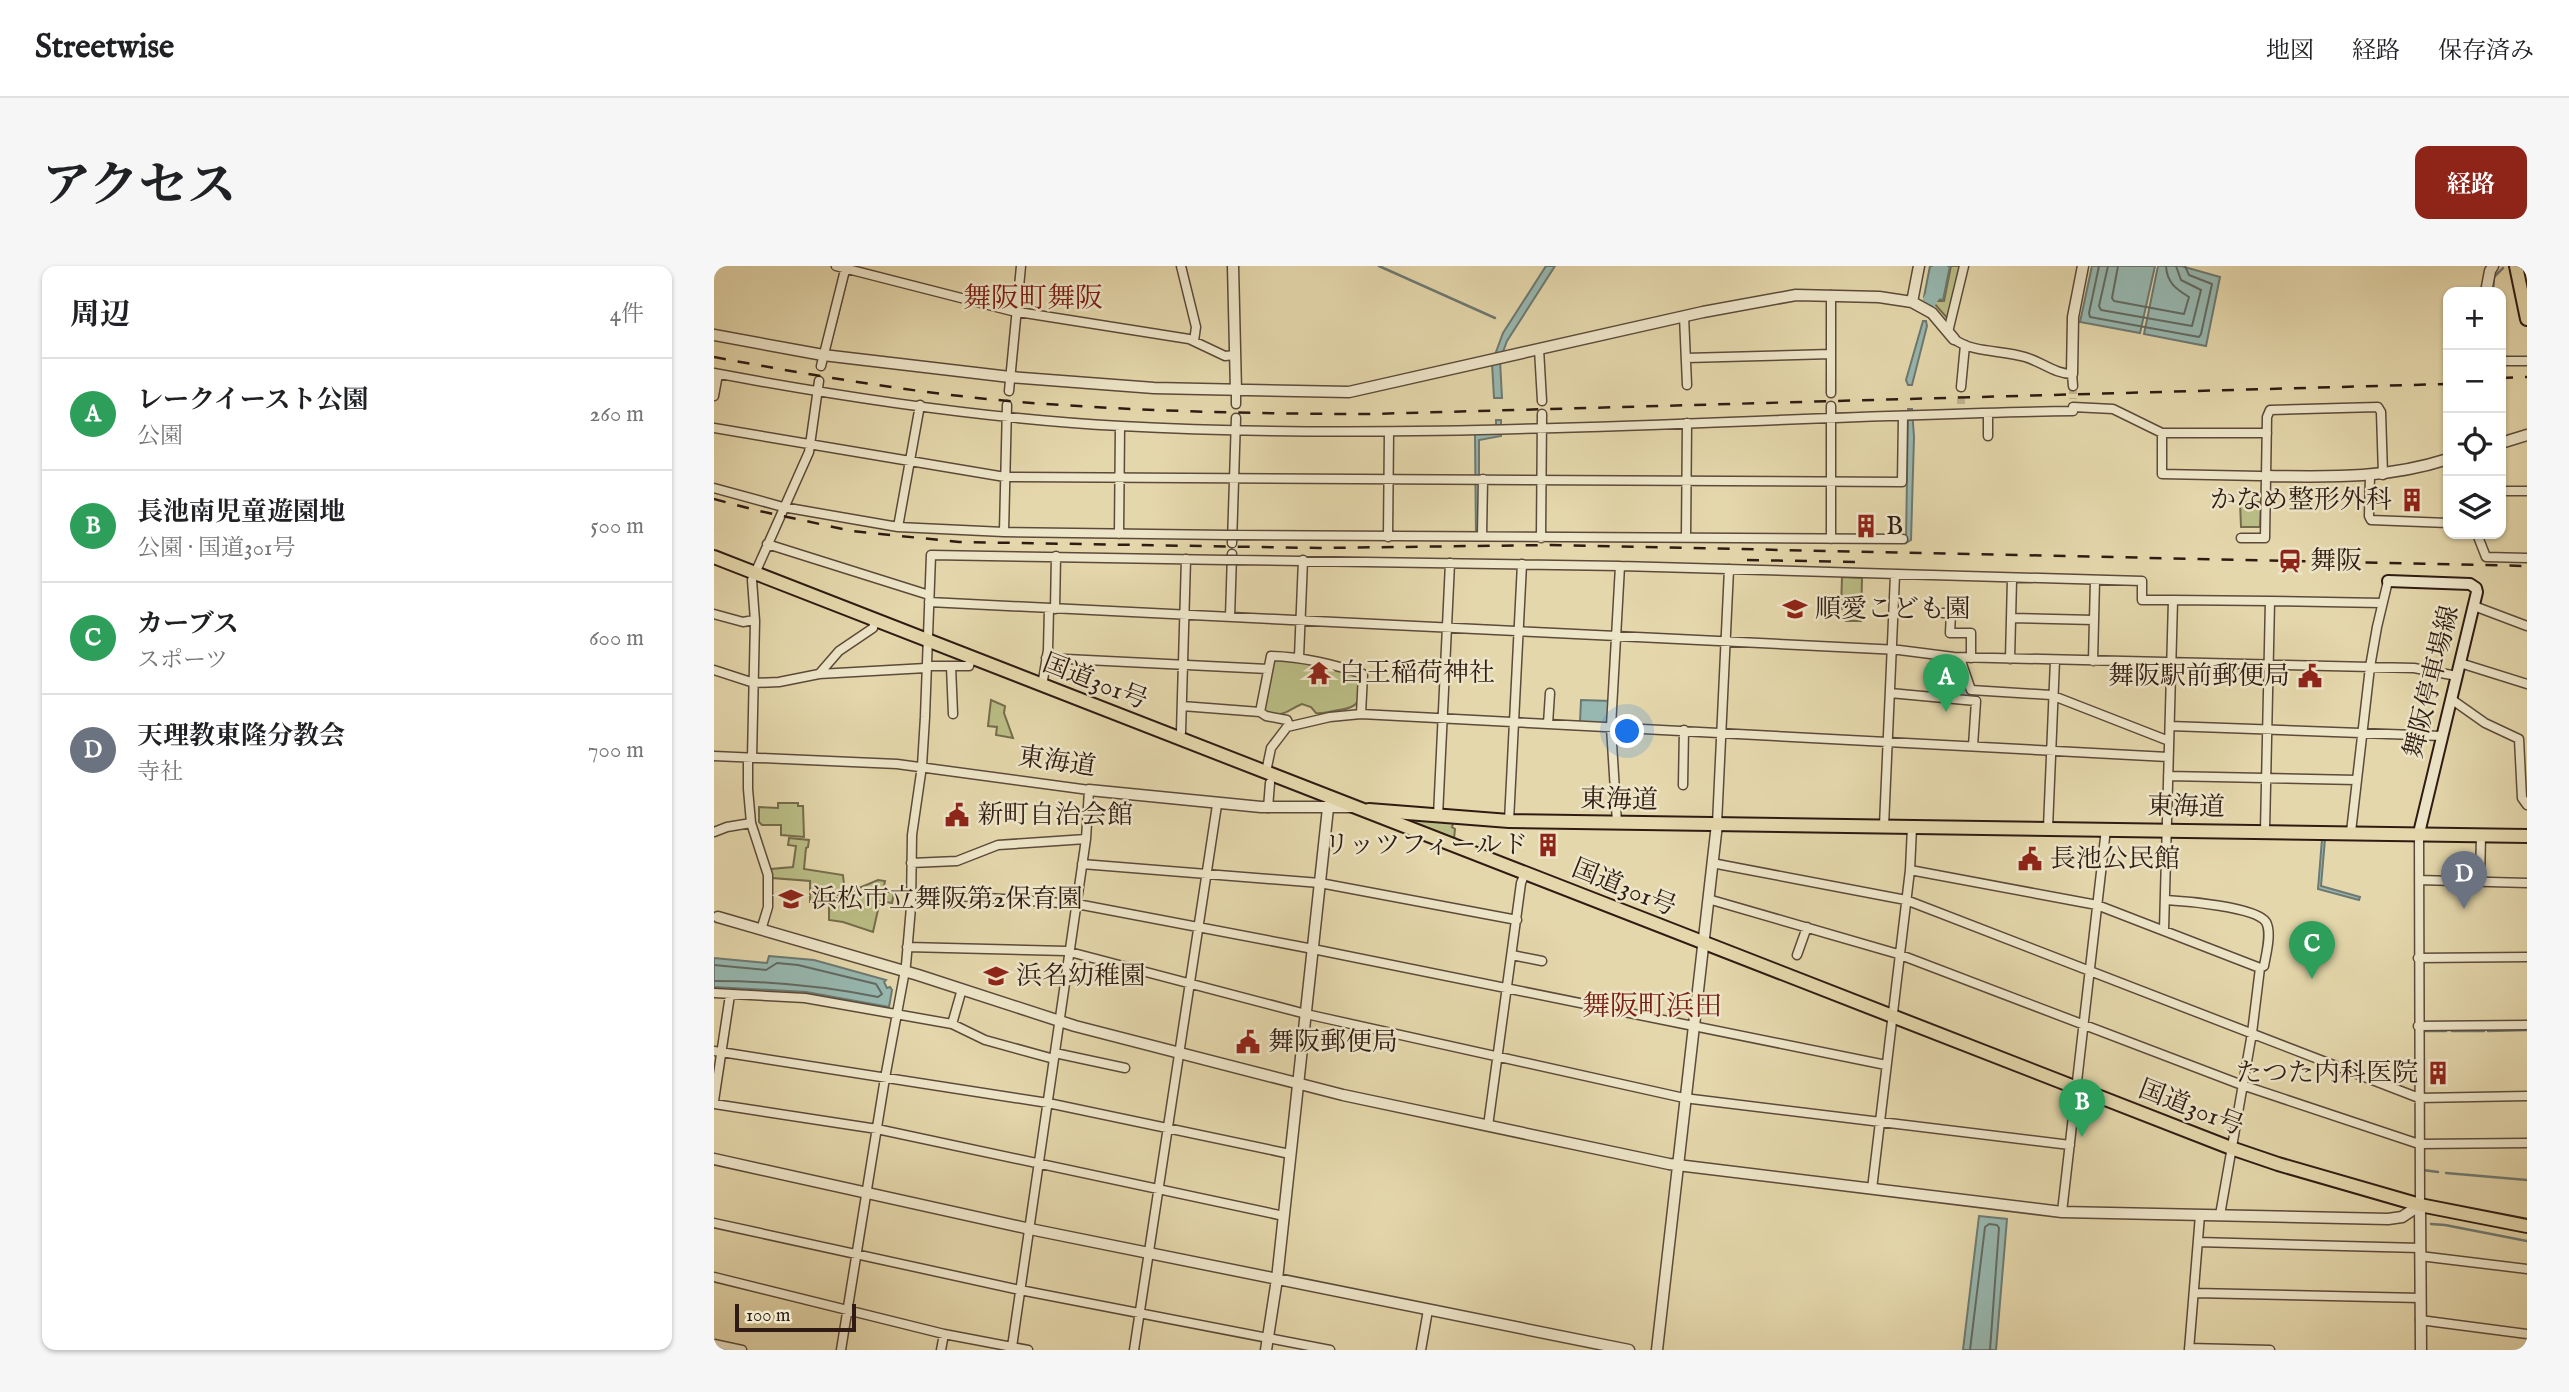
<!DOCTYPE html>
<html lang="ja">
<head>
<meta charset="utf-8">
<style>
  :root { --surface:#fff; --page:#f6f6f6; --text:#202124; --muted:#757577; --line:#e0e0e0; --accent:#8f2418 }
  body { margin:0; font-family:"IM FELL English","Noto Serif JP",serif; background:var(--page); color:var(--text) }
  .controls { position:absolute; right:21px; top:21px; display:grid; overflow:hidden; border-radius:14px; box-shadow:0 2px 5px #0004 }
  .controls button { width:63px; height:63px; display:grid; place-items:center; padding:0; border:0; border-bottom:2px solid var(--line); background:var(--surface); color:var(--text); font:35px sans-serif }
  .scale { position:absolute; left:21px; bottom:18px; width:121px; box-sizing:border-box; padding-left:7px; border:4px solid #2f1b14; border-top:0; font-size:19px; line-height:24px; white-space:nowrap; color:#2f1b14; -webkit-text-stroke:5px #ede5c8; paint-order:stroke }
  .you { position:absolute; left:914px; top:466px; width:24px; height:24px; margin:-18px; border:5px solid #fff; border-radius:50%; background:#1a73e8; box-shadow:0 0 0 10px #1a73e833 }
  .badge { display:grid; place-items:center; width:46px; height:46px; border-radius:50%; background:var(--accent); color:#fff; font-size:23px; font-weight:700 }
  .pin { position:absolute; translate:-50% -58px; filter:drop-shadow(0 2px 4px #0008) }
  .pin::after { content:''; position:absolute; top:37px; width:24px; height:21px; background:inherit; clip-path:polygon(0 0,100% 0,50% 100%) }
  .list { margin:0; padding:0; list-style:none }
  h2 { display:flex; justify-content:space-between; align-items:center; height:91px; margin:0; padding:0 28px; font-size:30px }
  h2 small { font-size:23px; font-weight:400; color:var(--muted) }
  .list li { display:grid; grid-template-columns:46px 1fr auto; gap:21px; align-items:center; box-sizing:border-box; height:112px; padding:0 28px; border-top:2px solid var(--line) }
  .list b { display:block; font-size:26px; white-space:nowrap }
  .list p { margin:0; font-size:23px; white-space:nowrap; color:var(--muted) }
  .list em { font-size:23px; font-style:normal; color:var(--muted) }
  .icon { flex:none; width:38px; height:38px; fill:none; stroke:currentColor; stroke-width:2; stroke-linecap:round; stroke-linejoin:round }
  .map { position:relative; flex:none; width:1813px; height:1084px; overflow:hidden; border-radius:14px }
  header { display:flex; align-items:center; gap:42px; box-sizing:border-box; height:98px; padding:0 35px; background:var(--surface); border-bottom:2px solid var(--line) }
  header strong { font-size:33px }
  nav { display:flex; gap:38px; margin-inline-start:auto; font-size:24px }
  .intro { display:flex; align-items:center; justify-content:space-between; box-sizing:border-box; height:168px; padding:0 42px }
  h1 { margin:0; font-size:49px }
  .button { padding:18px 32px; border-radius:14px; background:var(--accent); color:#fff; font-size:24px; font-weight:700 }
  main { display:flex; gap:42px; padding:0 42px }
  aside { flex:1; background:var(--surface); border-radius:14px; box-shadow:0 2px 5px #0004 }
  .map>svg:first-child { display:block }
</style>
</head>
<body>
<header>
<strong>Streetwise</strong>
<nav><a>地図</a><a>経路</a><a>保存済み</a></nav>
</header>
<div class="intro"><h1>アクセス</h1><a class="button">経路</a></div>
<main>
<aside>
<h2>周辺<small>4件</small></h2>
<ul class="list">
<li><span class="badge" style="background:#2e9e5b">A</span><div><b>レークイースト公園</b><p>公園</p></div><em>260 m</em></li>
<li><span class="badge" style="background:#2e9e5b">B</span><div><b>長池南児童遊園地</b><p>公園 · 国道301号</p></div><em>500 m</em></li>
<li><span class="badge" style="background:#2e9e5b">C</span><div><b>カーブス</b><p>スポーツ</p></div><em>600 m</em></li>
<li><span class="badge" style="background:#6b7280">D</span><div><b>天理教東隆分教会</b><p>寺社</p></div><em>700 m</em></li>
</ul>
</aside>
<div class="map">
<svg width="1813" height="1084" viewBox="0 0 1813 1084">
  <rect width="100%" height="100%" fill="#e4d7ab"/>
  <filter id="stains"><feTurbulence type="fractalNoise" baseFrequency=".00286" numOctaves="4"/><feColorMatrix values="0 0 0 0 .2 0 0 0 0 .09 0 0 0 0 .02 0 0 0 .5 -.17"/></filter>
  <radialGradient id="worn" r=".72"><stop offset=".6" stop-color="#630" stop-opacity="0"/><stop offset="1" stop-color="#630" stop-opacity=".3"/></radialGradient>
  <!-- green -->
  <path fill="#babd85" stroke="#746c4c" stroke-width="2" d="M 1237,0 L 1248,0 L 1234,53 L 1218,35 L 1230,35 Z
    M 1526,236 L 1547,236 L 1546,261 L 1527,261 Z
    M 1128,311 L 1148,312 L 1147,355 L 1132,355 L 1133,343 L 1127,343 Z
    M 585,393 L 645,410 C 645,431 650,441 625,444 C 617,445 610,448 602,447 L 597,441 L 588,438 C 571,445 571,452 550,446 L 559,396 L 562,394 Z
    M 277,434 L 291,440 L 290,447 L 299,472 L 282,469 L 283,461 L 274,460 Z
    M 64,537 L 84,537 L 84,540 L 89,540 L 90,571 L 67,569 L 67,559 L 48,559 L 45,556 L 45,541 L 64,542 Z
    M 695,552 L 740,555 L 738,561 L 741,563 L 740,573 L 694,557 Z
    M 75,572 L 95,574 L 94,581 L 92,582 L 90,603 L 129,609 L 131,628 L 108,631 L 109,636 L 96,636 L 96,615 L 58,612 L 57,603 L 79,601 L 82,580 L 74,579 Z
    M 164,614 L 171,615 L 169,625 L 180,627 L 178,637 L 166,635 L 159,666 L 129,656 L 115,654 L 115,633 L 133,631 L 133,627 Z"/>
  <!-- water -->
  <path fill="#97b8b0" stroke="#6d7972" stroke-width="2" d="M 832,0 L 841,0 L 793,75 L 786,94 L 788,132 L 780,132 L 778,97 L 789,67 Z
    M 1216,0 L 1236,0 L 1229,34 L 1210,31 Z
    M 1378,0 L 1441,0 L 1426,67 L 1366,56 Z
    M 1444,0 L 1467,0 L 1506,11 L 1492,80 L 1430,68 Z
    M 1209,55 L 1212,55 L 1213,60 L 1199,115 L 1198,119 L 1194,119 L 1192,114 Z
    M 1194,143 L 1198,143 L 1200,171 L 1197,274 L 1192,277 Z
    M 782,154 L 787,154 L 787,170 L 765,174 L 765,275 L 762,275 L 761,168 L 782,166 Z
    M 1233,394 L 1242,395 L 1254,426 L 1261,427 L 1261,432 L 1246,431 L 1247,415 L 1232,413 Z
    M 867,434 L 897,435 L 894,457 L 866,456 Z
    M 1608,573 L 1611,573 L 1607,620 L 1646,631 L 1645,634 L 1604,623 Z
    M 55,690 L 100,694 L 172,714 L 170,716 L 173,722 L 176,721 L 178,724 L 175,741 L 92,726 L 0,721 L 0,692 L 53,697 Z
    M 1265,950 L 1293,953 L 1282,1084 L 1249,1084 Z"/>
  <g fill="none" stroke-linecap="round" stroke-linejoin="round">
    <!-- shore -->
    <path stroke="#636a62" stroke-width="2" d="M 1385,0 L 1375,47 L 1376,51 L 1485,71 L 1487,68 L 1498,18 L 1475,9 L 1471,0
      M 1394,0 L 1385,40 L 1387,44 L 1478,60 L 1487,24 L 1467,14 L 1462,0
      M 1404,0 L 1398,32 L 1400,35 L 1470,48 L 1475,31 C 1462,23 1453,17 1452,0
      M 0,699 L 52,704 L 63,697 L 84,699 L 162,718 L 168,728 L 164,731 C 109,720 56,715 0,715
      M 1256,1084 L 1271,961 L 1275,958 L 1283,959 L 1285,962 L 1276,1084"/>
    <!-- stream -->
    <path stroke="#6d7972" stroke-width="2.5" d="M 665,0 L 781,52
      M 1779,26 L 1780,11 L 1789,2
      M 122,57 L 134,8
      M 115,83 L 121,60
      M 1709,765 L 1732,765
      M 1738,765 L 1770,765
      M 1774,765 L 1813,764
      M 1709,902 L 1709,904 L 1724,906
      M 1732,907 L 1813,914
      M 1717,958 L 1731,959 L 1813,975"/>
    <!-- river -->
    <path stroke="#97b8b0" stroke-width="14" d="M 1215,36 L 1221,26 L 1226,0"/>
    <!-- minor-tunnel -->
    <path stroke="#c0b18d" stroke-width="8" stroke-dasharray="8 4" stroke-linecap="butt" d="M 1359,120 L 1359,133
      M 1247,138 L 1247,121"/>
    <!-- minor casing -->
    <g stroke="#5c4a3a" stroke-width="11">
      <path id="minor" d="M 122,0 L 298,45 L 475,73 L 511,90 L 521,89
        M 467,0 L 482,61 L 480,75
        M 1117,29 L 1117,127
        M 970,50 L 973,119
        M 1234,66 L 1250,0
        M 1240,73 C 1258,87 1289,84 1311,91 C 1328,96 1341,108 1358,108 L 1359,120
        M 825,83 L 828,135
        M 972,92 L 1117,88
        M 1787,95 L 1813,95
        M 107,100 L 132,0
        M 0,107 C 134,132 271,153 407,160 C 725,177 1042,150 1359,145 L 1359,141 L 1399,143 L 1448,167 L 1553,167
        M 1247,121 L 1251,79
        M 295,125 L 307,0
        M 0,130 L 4,108
        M 522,138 L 522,125
        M 1117,140 L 1117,273
        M 1274,147 L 1274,170
        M 0,162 L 291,211 L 1188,216 L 1189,151
        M 1448,167 L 1448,208 L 1546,210
        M 1656,210 L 1655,250 L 1657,254 L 1734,257
        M 0,222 L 69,241 L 184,261 L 290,266 L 513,269
        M 1787,225 L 1813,225
        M 184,261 L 206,139
        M 290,266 L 293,139
        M 405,268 L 406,160
        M 1763,268 L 1772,291 L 1813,292
        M 523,269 L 1189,273
        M 768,270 L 769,213
        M 674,271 L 675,166
        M 972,271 L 973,157
        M 827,272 L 828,148
        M 1527,272 L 1551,272 L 1553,151 L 1556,144 L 1664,141 L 1667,146 L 1669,209
        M 518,277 L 522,152
        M 53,278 L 215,329
        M 522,294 L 906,300 L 1428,315 L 1428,334 L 1459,334
        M 1556,335 L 1668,337
        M 215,336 L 1185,384 L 1240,391 L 1700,402 L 1743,410
        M 1760,340 L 1813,360
        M 341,343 L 342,290
        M 1229,347 L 1245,347
        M 1237,347 L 1236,367 L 1257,367 L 1257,392
        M 0,348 L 29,356 L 40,354
        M 516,351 L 518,288
        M 1297,352 L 1380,354
        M 585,391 L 589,294
        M 332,392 L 554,403
        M 1246,392 L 1257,424 L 1337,429 L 1455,475
        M 1296,393 L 1298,313
        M 1379,395 L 1381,314
        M 1746,397 L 1813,418
        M 212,400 L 255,400 L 257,392
        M 237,400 L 239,448
        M 0,404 L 40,417 L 65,416 L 105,408 L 212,402
        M 105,408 L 125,385 L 159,362 L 161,355
        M 328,420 L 334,384 L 335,342
        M 1176,427 L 1262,435 L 1259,480
        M 1737,433 L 1771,457 L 1805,473 L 1808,532 L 1813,539
        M 468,440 L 546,446 L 552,450 L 573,454 L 575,460
        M 546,446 L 557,390 C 590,391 618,398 649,408 L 647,448
        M 834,458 L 836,427
        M 1456,460 L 1728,470
        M 465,473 L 467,466 L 472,293
        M 0,490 L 183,498 L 375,524 L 372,573 L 298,1081
        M 34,492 L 34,523 L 37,557 L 54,609 L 54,641 L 47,664
        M 38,492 L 41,355 L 38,314 L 95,186 L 105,115
        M 552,506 L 557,482 L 573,461 L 616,451 L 647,448 L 1454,491
        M 1454,510 L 1643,514
        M 969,519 L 970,464
        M 554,542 L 556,517
        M 724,550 L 736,297
        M 795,555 L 808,298
        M 903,557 L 897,461 L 906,300
        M 1003,558 L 1015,303
        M 1170,560 L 1181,309
        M 1334,562 L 1341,394
        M 0,566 L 13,561 L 37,557
        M 1637,566 L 1656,401 L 1663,361 L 1674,315
        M 1705,567 L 1706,939
        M 197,597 L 243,595 L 284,579 L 372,573
        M 998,597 L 1192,634 L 1705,832 L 1813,830
        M 368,598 L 606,617 L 803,654
        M 1196,604 L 1383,639 L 1546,702
        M 1705,614 L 1813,617
        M 1766,615 L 1767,569
        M 197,627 L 363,638 L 599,683 L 1172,799
        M 994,633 L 1184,688 L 1528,819 L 1705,878 L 1813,877
        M 1452,634 C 1471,635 1542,641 1552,656 C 1558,667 1552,688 1550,700 L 1546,702 L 1538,767 L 1506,949
        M 1450,664 L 1459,334 L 1556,335 L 1551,565
        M 193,681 L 352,685 L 592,748 L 970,832 L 1356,879
        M 798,689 L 828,695
        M 1083,689 L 1093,661
        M 1704,692 L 1813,691
        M 0,727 L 91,732 L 238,758 L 271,774 L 340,793
        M 238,758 L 248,723
        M 1704,760 L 1813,759
        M 0,785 L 334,837 L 576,888
        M 341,787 L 411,802
        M 0,835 L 16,729
        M 0,838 L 163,863 L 570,950
        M 774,860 L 807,617 L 811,607
        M 1158,923 L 1196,604 L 1198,561
        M 1348,946 L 1392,563
        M 0,957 L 306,1024 L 616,1084
        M 1484,976 L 1706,982
        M 1706,990 L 1813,1003
        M 0,1011 L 230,1068 L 314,1084
        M 1480,1027 L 1706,1032
        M 1706,1054 L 1813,1068
        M 0,1078 L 28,1084
        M 1475,1082 L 1556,1084
        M 127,1084 L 171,812 L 192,699 L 197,641 L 198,569 L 208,500 L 211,451 L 217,289 L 512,294
        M 227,1084 L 230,1068
        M 420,1084 L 503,539
        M 707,1084 L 714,1044
        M 1475,1084 L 1486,949"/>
    </g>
    <!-- tertiary casing -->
    <g stroke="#5c4a3a" stroke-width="13">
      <path id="tertiary" d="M 519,0 L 522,125
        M 1772,26 L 1776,5 L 1779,0
        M 1198,36 L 1205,0
        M 0,69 L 109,89 L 296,111 L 440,122 L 635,126 L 989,46 L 1082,29 L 1165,31 L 1198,36 L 1218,47 L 1240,73
        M 1358,108 L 1359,51 L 1369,0
        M 1787,177 L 1813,169
        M 1552,210 C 1617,211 1672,213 1734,193
        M 375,524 L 547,541 L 638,541
        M 4,651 L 204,709 L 361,760 L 629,829 L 955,898 L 1348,946 L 1674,953 L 1688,951 L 1706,939
        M 0,893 L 316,963 L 915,1084
        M 1706,939 L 1707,1084
        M 552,1084 L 563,1013 L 614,542 L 618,533
        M 943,1084 L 1003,558"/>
    </g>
    <!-- secondary casing -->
    <g stroke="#2f1b14" stroke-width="14">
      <path id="secondary" d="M 1674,315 L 1756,318 L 1762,322 L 1763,326 L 1705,567"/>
    </g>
    <!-- primary casing -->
    <g stroke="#2f1b14" stroke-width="16">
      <path id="primary" d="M 1802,0 L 1813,53
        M 655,544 L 795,555 L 1813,570"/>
    </g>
    <!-- trunk casing -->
    <g stroke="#2f1b14" stroke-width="16">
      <path id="trunk" d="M 0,291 L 1517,882 L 1564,898 L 1706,939 L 1813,960"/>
    </g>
    <!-- minor -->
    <use href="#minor" stroke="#ede5c8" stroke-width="8"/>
    <!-- tertiary -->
    <use href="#tertiary" stroke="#ede5c8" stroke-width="10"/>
    <!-- secondary -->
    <use href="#secondary" stroke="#ede5c8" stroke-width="10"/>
    <!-- primary -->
    <use href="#primary" stroke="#e4d7ab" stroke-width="12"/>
    <!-- trunk -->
    <use href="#trunk" stroke="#e4d7ab" stroke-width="12"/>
    <!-- rail -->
    <path stroke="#2f1b14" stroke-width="2.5" stroke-dasharray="12 12" stroke-linecap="butt" d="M 0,91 C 101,110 202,127 305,136 C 421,145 538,148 655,148 L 1734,118
      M 1787,112 L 1813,111
      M 0,233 L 41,244 L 138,265 L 245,276 L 606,282 L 837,279 L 1813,300
      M 1033,294 L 1145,296"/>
    <!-- minor-bridge casing -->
    <g stroke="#5c4a3a" stroke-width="11" stroke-linecap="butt">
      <path id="minor-bridge" d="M 513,269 L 523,269
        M 512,294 L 522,294"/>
    </g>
    <!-- minor-bridge -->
    <use href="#minor-bridge" stroke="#ede5c8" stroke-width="8"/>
  </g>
  <!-- icons -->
  <defs>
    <g id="building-bare" transform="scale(1.89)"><path d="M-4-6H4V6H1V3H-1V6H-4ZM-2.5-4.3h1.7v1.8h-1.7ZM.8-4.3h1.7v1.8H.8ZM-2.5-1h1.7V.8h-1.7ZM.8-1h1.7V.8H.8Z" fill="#8f2418" stroke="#ede5c8" stroke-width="2.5" paint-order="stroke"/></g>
    <g id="station-bare" transform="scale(1.89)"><path d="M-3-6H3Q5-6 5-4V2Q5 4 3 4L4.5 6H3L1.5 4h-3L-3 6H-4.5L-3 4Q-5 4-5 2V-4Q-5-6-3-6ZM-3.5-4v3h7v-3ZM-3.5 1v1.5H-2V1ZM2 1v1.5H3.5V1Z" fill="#8f2418" stroke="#ede5c8" stroke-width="2.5" paint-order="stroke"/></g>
    <g id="school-bare" transform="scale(1.89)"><path d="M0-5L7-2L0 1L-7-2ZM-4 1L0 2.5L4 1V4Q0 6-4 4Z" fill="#8f2418" stroke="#ede5c8" stroke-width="2.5" paint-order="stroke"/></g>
    <g id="temple-bare" transform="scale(1.89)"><path d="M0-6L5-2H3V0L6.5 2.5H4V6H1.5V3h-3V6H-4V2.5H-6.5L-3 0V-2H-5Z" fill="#8f2418" stroke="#ede5c8" stroke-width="2.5" paint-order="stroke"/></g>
    <g id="civic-bare" transform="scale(1.89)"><path d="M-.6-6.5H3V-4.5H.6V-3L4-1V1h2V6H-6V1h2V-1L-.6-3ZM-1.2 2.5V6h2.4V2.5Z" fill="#8f2418" stroke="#ede5c8" stroke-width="2.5" paint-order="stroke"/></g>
  </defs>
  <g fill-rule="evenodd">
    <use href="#building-bare" x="1698" y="234"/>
    <use href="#building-bare" x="1152" y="260"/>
    <use href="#station-bare" x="1576" y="295"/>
    <use href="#school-bare" x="1081" y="343"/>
    <use href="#temple-bare" x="605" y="407"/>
    <use href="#civic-bare" x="1596" y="410"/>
    <use href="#civic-bare" x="243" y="549"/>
    <use href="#building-bare" x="834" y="579"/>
    <use href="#civic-bare" x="1316" y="593"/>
    <use href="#school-bare" x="77" y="633"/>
    <use href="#school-bare" x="282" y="710"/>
    <use href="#civic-bare" x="534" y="776"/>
    <use href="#building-bare" x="1724" y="807"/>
  </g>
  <g text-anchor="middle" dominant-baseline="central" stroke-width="5" stroke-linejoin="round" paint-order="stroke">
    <!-- poi labels -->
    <g font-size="26" fill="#2f1b14" stroke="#ede5c8" text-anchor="start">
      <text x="1678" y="234" text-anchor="end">かなめ整形外科</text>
      <text x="1172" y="260">B</text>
      <text x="1596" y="295">舞阪</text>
      <text x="1101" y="343">順愛こども園</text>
      <text x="625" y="407">白王稲荷神社</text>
      <text x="1576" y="410" text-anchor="end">舞阪駅前郵便局</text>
      <text x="263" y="549">新町自治会館</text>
      <text x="814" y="579" text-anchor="end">リッツフィールド</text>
      <text x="1336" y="593">長池公民館</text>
      <text x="97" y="633">浜松市立舞阪第2保育園</text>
      <text x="302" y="710">浜名幼稚園</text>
      <text x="554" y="776">舞阪郵便局</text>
      <text x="1704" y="807" text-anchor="end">たつた内科医院</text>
    </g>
    <!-- street labels -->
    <g font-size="26" fill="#2f1b14" stroke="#ede5c8">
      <text transform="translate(381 416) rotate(21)">国道301号</text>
      <text transform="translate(1718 416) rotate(-76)">舞阪停車場線</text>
      <text transform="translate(343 496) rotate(8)">東海道</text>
      <text transform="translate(905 534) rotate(1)">東海道</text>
      <text transform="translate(1472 541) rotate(1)">東海道</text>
      <text transform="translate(910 622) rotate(22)">国道301号</text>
      <text transform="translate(1477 842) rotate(21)">国道301号</text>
    </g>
    <!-- neighbourhood labels -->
    <g font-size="28" fill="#7a1f14" stroke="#ede5c8">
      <text x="319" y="33">舞阪町舞阪</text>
      <text x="938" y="741">舞阪町浜田</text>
    </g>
  </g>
  <rect width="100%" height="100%" filter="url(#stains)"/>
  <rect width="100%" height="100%" fill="url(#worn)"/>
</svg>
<div class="controls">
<button>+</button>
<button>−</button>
<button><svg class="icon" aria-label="locate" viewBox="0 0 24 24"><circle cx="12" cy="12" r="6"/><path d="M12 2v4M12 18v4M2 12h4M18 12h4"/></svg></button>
<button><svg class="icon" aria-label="layers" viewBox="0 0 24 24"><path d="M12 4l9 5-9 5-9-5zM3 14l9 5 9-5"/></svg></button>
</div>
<div class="scale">100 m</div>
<div class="you"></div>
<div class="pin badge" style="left:1232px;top:446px;background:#2e9e5b">A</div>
<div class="pin badge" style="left:1368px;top:871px;background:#2e9e5b">B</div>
<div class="pin badge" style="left:1598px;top:713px;background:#2e9e5b">C</div>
<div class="pin badge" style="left:1750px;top:643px;background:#6b7280">D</div>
</div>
</main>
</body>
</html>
